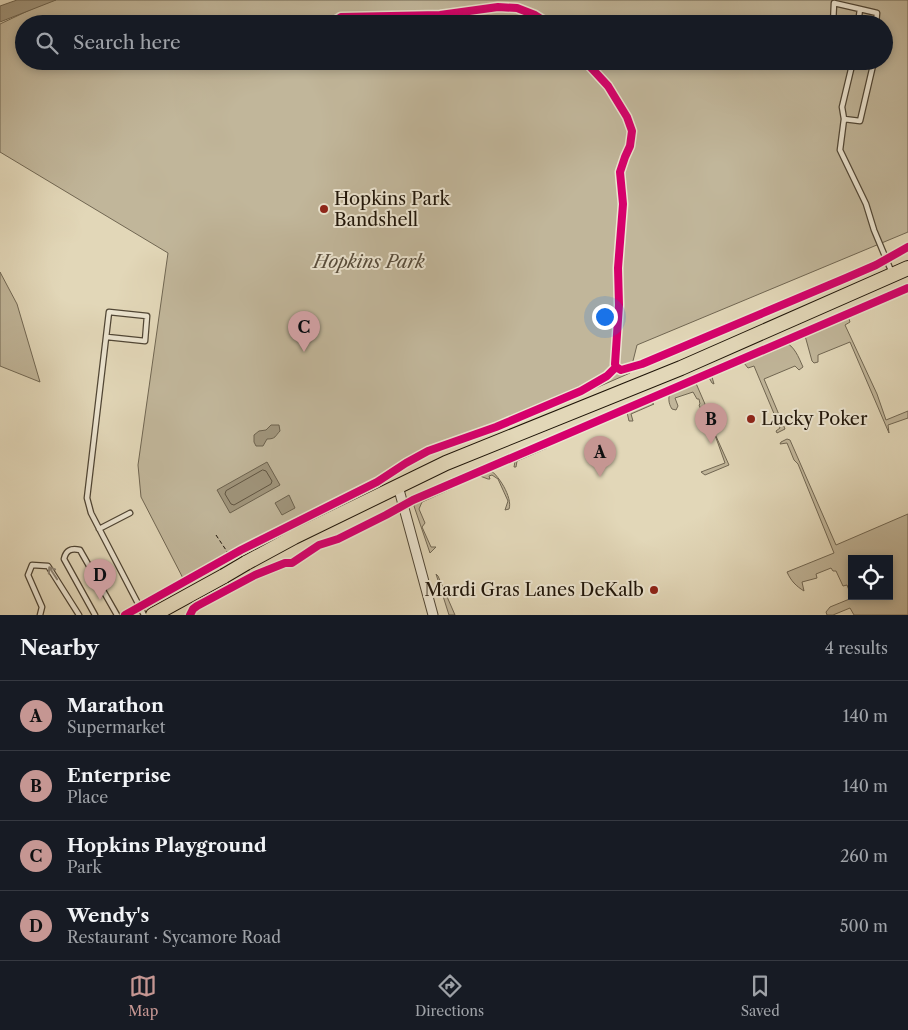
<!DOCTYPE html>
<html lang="en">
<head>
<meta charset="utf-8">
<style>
  :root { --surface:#171b24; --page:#242831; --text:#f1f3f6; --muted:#9ea1a6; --line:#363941; --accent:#c59692 }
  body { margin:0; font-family:"Libre Caslon Text",serif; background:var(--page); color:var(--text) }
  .controls { position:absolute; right:15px; bottom:15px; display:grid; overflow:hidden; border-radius:0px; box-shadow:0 2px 8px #0003 }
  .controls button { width:45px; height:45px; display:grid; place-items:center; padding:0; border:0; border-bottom:1px solid var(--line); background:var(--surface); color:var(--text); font:25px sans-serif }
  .you { position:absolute; left:604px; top:316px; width:18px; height:18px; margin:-12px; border:4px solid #fff; border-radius:50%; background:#1a73e8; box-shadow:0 0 0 8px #1a73e833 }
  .badge { display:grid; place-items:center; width:32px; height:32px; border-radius:50%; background:var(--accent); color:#111; font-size:16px; font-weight:700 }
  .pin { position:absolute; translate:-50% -41px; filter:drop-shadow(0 1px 2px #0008) }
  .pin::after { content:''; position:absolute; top:26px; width:18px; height:15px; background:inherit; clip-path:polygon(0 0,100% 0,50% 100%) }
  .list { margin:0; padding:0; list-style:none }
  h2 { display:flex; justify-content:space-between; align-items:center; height:65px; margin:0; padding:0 20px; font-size:21px }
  h2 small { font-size:16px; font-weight:400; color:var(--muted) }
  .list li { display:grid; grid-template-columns:32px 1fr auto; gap:15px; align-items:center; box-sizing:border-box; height:70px; padding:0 20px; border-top:1px solid var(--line) }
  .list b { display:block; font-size:19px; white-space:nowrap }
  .list p { margin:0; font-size:16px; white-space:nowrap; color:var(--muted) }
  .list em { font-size:16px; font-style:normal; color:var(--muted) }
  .icon { flex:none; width:28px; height:28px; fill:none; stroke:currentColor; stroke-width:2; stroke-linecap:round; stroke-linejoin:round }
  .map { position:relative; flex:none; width:908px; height:615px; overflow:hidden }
  .search { position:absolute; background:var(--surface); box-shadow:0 2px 8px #0003; left:15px; right:15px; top:15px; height:55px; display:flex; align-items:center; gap:12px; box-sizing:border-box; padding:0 18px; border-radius:28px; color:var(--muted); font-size:19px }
  .sheet { height:345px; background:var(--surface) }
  nav { display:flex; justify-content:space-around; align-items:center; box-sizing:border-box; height:70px; border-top:1px solid var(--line); background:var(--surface); font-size:14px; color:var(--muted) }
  nav a { display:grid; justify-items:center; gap:2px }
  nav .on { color:var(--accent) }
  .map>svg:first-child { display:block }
</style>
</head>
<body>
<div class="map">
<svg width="908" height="615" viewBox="0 0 908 615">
  <rect width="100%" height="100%" fill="#e2d7b8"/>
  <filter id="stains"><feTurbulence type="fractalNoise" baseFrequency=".004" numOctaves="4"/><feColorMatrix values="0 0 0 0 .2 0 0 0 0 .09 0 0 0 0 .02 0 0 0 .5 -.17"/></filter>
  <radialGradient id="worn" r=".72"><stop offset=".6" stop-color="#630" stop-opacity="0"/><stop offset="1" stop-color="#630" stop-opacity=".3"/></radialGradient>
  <!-- green -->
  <path fill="#c1b69a" stroke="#706652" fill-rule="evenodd" d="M 51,0 L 908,0 L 908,232 L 637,345 L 630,373 L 511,425 L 454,444 L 410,464 L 375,485 L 329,508 L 186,584 L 141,497 L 138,465 L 168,253 L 0,152 L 0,24 ZM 24,24 L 884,24 L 884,61 L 24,61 Z
    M 0,272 L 17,304 L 40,382 L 0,366 Z
    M 845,315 L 848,316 L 850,322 L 845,325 L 877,394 L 886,420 L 908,411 L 908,418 L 888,425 L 889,433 L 850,342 L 818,355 L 818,362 L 814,363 L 812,361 L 804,332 Z
    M 784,341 C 795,347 798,356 803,367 L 799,370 L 795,366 L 764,379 L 785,429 L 777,433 L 776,431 L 780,428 L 754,366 L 748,368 L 744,363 L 712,377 L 714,384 L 712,383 L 707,374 Z
    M 693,380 L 695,381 L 708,411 L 708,418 L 705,419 L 699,405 L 700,404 L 699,399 L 697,399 L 693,392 L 675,398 L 678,406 L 676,410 L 672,409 C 668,403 668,397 671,389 Z
    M 644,400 L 654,404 L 631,414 L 633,421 L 629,421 L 626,408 Z
    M 602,415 L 606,415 L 518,453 L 531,445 Z
    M 608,416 L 609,419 L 552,443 L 552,445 L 548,447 L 546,446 L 547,448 L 517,461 L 516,467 L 514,467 L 516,456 Z
    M 710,423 L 729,465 L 705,475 L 701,472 L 725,463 L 715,435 L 713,436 L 707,425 Z
    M 787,439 L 790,440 L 836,545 L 908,514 L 908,615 L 854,615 L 850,608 L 833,615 L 827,615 L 826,612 L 830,607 L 852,598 L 847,585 L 843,586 L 836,571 L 833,571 L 831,568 L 816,574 L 817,578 L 802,582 L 804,591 C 796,586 791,581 787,572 L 834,553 L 798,464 L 794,460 L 787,443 L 780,444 L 781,442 ZM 852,559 L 889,559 L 889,596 L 852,596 Z
    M 487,468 C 498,473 513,498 509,509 L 505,510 L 508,501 L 498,479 L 492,475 L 489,476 L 490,479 L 488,479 L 480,476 L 455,486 L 453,488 L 422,502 L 419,509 L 425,523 L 422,527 L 431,547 L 436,547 L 430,553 L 414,506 L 415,500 Z
    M 436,574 L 438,576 L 455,615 L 449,615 Z"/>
  <!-- water -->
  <path fill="#a0957c" stroke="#6c624e" d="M 17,0 L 56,0 L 0,22 L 0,6 Z
    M 271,425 L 279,425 L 280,431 C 275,436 276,439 267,439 L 263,446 L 256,446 L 254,442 L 254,435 L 259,431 L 266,430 Z
    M 267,462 L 280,485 L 230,513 L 217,490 Z
    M 289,495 L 295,508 L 282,515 L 275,503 Z"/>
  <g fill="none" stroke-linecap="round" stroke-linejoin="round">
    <!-- shore -->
    <path stroke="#605542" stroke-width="1" d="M 263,470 L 266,471 L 272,481 L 271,484 L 234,505 L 231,504 L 225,494 L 226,491 Z"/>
    <!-- lane casing -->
    <g stroke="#504635" stroke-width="7">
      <path id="lane" d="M 833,24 L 834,3 L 860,9
        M 858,24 L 860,9 L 877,13 L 876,24
        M 853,61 L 842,107 L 844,119 L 840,150 L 866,204 L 874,230 L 892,273
        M 844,119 L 860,121 L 874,61
        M 107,337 L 145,341 L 147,316 L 109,312 L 87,498 L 91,513 L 144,615
        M 99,529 L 130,513
        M 40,615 L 42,607 L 28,575 L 32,565 L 48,566 L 79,615
        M 95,615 L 64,559 C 66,550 71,548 80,550 L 117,615"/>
    </g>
    <!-- street casing -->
    <g stroke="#504635" stroke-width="11">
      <path id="street" d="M 398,486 L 433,615"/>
    </g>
    <!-- primary casing -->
    <g stroke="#1f1509" stroke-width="16">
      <path id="primary" d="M 246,563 L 294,537 L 446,463 L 681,368 L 908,268
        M 153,615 L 224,576"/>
    </g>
    <!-- path -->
    <path stroke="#1f1509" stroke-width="1" stroke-dasharray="4 2.5" stroke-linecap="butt" d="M 216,535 L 230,556"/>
    <!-- lane -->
    <use href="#lane" stroke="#ece5d1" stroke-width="4.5"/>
    <!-- street -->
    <use href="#street" stroke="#ece5d1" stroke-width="9"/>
    <!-- primary -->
    <use href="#primary" stroke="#e2d7b8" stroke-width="14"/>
    <!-- primary-bridge casing -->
    <g stroke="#1f1509" stroke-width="16" stroke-linecap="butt">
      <path id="primary-bridge" d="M 224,576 L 246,563"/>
    </g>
    <!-- primary-bridge -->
    <use href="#primary-bridge" stroke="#e2d7b8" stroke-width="14"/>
    <!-- cycleway casing -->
    <g stroke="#ece5d1" stroke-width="11">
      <path id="cycleway" d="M 330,24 L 341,17 L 440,15 L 498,7 L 517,8 L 535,15 L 549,24
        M 585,61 L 608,86 L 627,117 L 632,131 L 630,146 L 625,157 L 620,172 L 623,204 L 618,268 L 619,305 L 615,364 L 616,367
        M 616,367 L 621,370 L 642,364 L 846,278 L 876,265 L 908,247
        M 125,615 L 241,550 L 377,482 L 406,463 L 428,451 L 496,427 L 581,391 L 607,376 L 616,367
        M 190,615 L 193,609 L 197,606 L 255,575 L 285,563 L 292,563 L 319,545 L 338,539 L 386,515 L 413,500 L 908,288"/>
    </g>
    <!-- cycleway -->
    <use href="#cycleway" stroke="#d6006c" stroke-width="8"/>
  </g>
  <!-- one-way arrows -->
  <defs><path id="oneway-shaft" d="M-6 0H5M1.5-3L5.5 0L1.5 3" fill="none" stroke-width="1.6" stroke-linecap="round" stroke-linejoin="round" transform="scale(1.25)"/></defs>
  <use stroke="#908777" href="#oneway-shaft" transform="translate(53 573) rotate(-123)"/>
  <!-- markers -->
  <g fill="#8f2418" stroke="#ece5d1" stroke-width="2">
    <circle cx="324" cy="209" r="5"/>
    <circle cx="751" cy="419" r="5"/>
    <circle cx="654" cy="590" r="5"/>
  </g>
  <g text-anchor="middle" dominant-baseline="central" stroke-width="4" stroke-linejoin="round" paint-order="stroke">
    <!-- poi labels -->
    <g font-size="18" fill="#1f1509" stroke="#ece5d1" text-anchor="start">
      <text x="334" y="199">Hopkins Park<tspan x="334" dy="21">Bandshell</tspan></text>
      <text x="761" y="419">Lucky Poker</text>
      <text x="644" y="590" text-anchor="end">Mardi Gras Lanes DeKalb</text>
    </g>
    <!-- park labels -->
    <g font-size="18" font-style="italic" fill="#584d3c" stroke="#ece5d1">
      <text x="369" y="262">Hopkins Park</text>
    </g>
  </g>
  <rect width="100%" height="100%" filter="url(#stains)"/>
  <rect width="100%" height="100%" fill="url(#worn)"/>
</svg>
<div class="controls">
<button><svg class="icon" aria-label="locate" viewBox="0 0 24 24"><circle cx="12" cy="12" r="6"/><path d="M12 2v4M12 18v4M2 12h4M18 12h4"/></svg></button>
</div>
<div class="you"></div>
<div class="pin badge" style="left:600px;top:477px">A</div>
<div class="pin badge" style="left:711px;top:444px">B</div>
<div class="pin badge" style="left:304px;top:352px">C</div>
<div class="pin badge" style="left:100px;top:600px">D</div>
<div class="search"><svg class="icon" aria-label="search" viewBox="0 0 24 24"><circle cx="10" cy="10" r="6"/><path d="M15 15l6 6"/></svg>Search here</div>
</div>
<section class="sheet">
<h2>Nearby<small>4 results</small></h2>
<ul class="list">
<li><span class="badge">A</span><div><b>Marathon</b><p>Supermarket</p></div><em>140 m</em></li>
<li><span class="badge">B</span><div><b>Enterprise</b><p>Place</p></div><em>140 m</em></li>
<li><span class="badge">C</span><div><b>Hopkins Playground</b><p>Park</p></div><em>260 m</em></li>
<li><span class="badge">D</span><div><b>Wendy's</b><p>Restaurant · Sycamore Road</p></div><em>500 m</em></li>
</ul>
</section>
<nav>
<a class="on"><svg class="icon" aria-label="map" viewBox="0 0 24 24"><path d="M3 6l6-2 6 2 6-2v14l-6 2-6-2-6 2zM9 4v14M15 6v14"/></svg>Map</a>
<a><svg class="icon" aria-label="directions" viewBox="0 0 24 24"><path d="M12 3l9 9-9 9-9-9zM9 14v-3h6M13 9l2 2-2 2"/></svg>Directions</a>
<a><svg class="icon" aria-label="saved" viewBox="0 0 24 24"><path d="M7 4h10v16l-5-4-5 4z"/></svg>Saved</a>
</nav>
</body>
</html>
